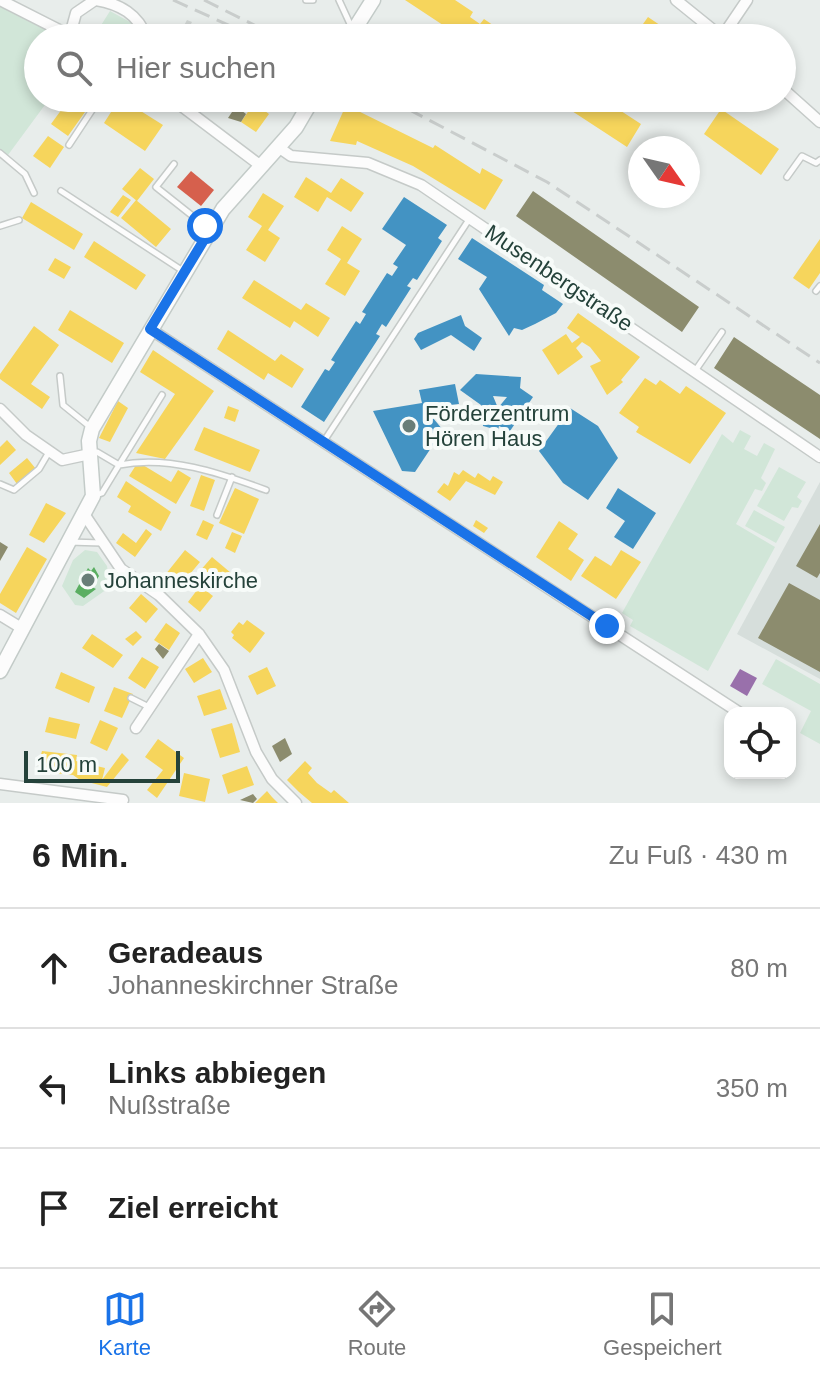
<!DOCTYPE html>
<html lang="de">
<head>
<meta charset="utf-8">
<style>
  :root { --surface:#fff; --page:#f2f2f2; --text:#222; --muted:#767676; --line:#e0e0e0; --accent:#1a73e8 }
  body { margin:0; font-family:Arial,sans-serif; background:var(--page); color:var(--text) }
  .controls { position:absolute; right:24px; bottom:24px; display:grid; overflow:hidden; border-radius:16px; box-shadow:0 4px 12px #0003 }
  .controls button { width:72px; height:72px; display:grid; place-items:center; padding:0; border:0; border-bottom:2px solid var(--line); background:var(--surface); color:var(--text); font:40px sans-serif }
  .compass { position:absolute; left:628px; top:136px; width:72px; height:72px; border-radius:50%; background:var(--surface); box-shadow:0 4px 12px #0003; rotate:124deg }
  .scale { position:absolute; left:24px; bottom:20px; width:156px; box-sizing:border-box; padding-left:8px; border:4px solid #24423a; border-top:0; font-size:22px; line-height:28px; white-space:nowrap; color:#24423a; -webkit-text-stroke:6px #f7fbf9; paint-order:stroke }
  .stop { position:absolute; width:24px; height:24px; margin:-18px; border:6px solid #1a73e8; border-radius:50%; background:#fff }
  .stop.end { background:#1a73e8; border-color:#fff; box-shadow:0 2px 8px #0008 }
  .list { margin:0; padding:0; list-style:none }
  h2 { display:flex; justify-content:space-between; align-items:center; height:104px; margin:0; padding:0 32px; font-size:34px }
  h2 small { font-size:26px; font-weight:400; color:var(--muted) }
  .list li { display:grid; grid-template-columns:52px 1fr auto; gap:24px; align-items:center; box-sizing:border-box; height:120px; padding:0 32px; border-top:2px solid var(--line) }
  .list b { display:block; font-size:30px; white-space:nowrap }
  .list p { margin:0; font-size:26px; white-space:nowrap; color:var(--muted) }
  .list em { font-size:26px; font-style:normal; color:var(--muted) }
  .icon { flex:none; width:44px; height:44px; fill:none; stroke:currentColor; stroke-width:2; stroke-linecap:round; stroke-linejoin:round }
  .map { position:relative; flex:none; width:820px; height:803px; overflow:hidden }
  .search { position:absolute; background:var(--surface); box-shadow:0 4px 12px #0003; left:24px; right:24px; top:24px; height:88px; display:flex; align-items:center; gap:20px; box-sizing:border-box; padding:0 28px; border-radius:44px; color:var(--muted); font-size:30px }
  .sheet { height:464px; background:var(--surface) }
  nav { display:flex; justify-content:space-around; align-items:center; box-sizing:border-box; height:112px; border-top:2px solid var(--line); background:var(--surface); font-size:22px; color:var(--muted) }
  nav a { display:grid; justify-items:center; gap:4px }
  nav .on { color:var(--accent) }
  .map>svg:first-child { display:block }
</style>
</head>
<body>
<div class="map">
<svg width="820" height="803" viewBox="0 0 820 803">
  <rect width="100%" height="100%" fill="#e8edeb"/>
  <!-- built -->
  <path fill="#d6dedb" d="M 820,482 L 820,679 L 737,634 Z"/>
  <!-- green -->
  <path fill="#d1e6d8" d="M 0,5 L 66,38 L 38,38 L 38,98 L 50,98 L 8,155 L 0,149 Z
    M 110,11 L 130,22 L 140,38 L 93,38 Z
    M 740,430 L 751,436 L 744,449 L 757,456 L 764,443 L 775,449 L 761,478 L 766,483 L 762,491 L 755,489 L 736,524 L 775,547 L 708,671 L 630,626 L 633,620 L 622,613 L 722,434 L 733,443 Z
    M 779,467 L 806,482 L 797,497 L 802,501 L 798,508 L 792,507 L 784,521 L 757,506 Z
    M 754,510 L 785,527 L 776,543 L 745,526 Z
    M 85,550 L 97,552 L 107,566 L 110,587 L 83,606 L 75,605 L 62,586 L 73,560 Z
    M 776,659 L 820,684 L 820,744 L 800,733 L 811,711 L 762,684 Z"/>
  <!-- homes -->
  <path fill="#f6d55c" d="M 405,0 L 455,0 L 473,12 L 470,17 L 480,24 L 484,19 L 512,38 L 471,38 L 462,29 L 458,35 Z
    M 648,17 L 679,38 L 633,38 Z
    M 70,98 L 95,98 L 68,136 L 51,124 Z
    M 120,98 L 163,125 L 145,151 L 104,123 Z
    M 552,98 L 601,98 L 641,124 L 627,147 Z
    M 254,103 L 269,114 L 256,132 L 241,122 Z
    M 346,105 L 433,148 L 435,145 L 480,174 L 482,168 L 503,180 L 485,210 L 413,166 L 357,141 L 356,145 L 330,141 Z
    M 721,109 L 779,149 L 761,175 L 704,134 Z
    M 48,136 L 64,147 L 50,168 L 33,156 Z
    M 140,168 L 154,179 L 137,201 L 122,189 Z
    M 306,177 L 331,193 L 341,178 L 364,193 L 351,212 L 327,197 L 318,212 L 294,197 Z
    M 263,193 L 284,206 L 268,230 L 280,238 L 265,262 L 246,250 L 262,226 L 248,217 Z
    M 123,195 L 131,200 L 118,217 L 110,212 Z
    M 136,200 L 171,229 L 156,247 L 121,218 Z
    M 31,202 L 83,234 L 74,250 L 22,218 Z
    M 342,226 L 362,239 L 347,263 L 360,271 L 345,296 L 325,284 L 341,259 L 327,250 Z
    M 820,239 L 820,273 L 809,289 L 793,278 Z
    M 94,241 L 146,275 L 136,290 L 84,257 Z
    M 55,258 L 71,267 L 64,279 L 48,270 Z
    M 254,280 L 301,310 L 306,303 L 330,318 L 318,337 L 294,321 L 290,328 L 242,298 Z
    M 70,310 L 124,343 L 112,363 L 58,330 Z
    M 578,313 L 640,357 L 621,380 L 623,382 L 607,395 L 590,366 L 601,361 L 590,347 L 582,342 L 576,348 L 583,357 L 558,375 L 542,350 L 566,334 L 572,343 L 580,337 L 567,328 Z
    M 34,326 L 59,345 L 31,384 L 50,397 L 42,409 L 0,379 L 0,374 Z
    M 228,330 L 275,361 L 281,354 L 304,369 L 292,388 L 268,373 L 264,380 L 217,349 Z
    M 153,350 L 214,391 L 165,459 L 136,453 L 175,394 L 140,372 Z
    M 645,378 L 656,385 L 660,380 L 680,394 L 686,386 L 726,413 L 690,464 L 636,432 L 639,427 L 619,413 Z
    M 118,401 L 128,408 L 110,442 L 99,438 Z
    M 228,406 L 239,410 L 235,422 L 224,418 Z
    M 204,427 L 260,450 L 250,472 L 194,450 Z
    M 7,440 L 16,450 L 0,465 L 0,447 Z
    M 27,458 L 36,469 L 17,484 L 9,473 Z
    M 138,462 L 171,482 L 178,470 L 191,478 L 176,504 L 129,476 Z
    M 463,470 L 475,478 L 478,473 L 490,481 L 493,476 L 503,482 L 495,495 L 466,481 L 450,501 L 437,492 L 444,483 L 448,486 L 454,472 L 459,475 Z
    M 201,475 L 215,480 L 204,511 L 190,506 Z
    M 126,481 L 171,512 L 161,531 L 128,512 L 131,506 L 117,497 Z
    M 235,488 L 259,499 L 244,534 L 219,523 Z
    M 46,503 L 66,513 L 44,543 L 29,535 Z
    M 203,520 L 214,525 L 207,540 L 196,535 Z
    M 476,520 L 488,528 L 484,533 L 473,526 Z
    M 559,521 L 578,534 L 568,549 L 584,560 L 571,581 L 536,557 Z
    M 146,529 L 152,534 L 135,557 L 116,543 L 123,533 L 136,543 Z
    M 232,532 L 242,536 L 235,553 L 225,548 Z
    M 27,547 L 47,559 L 16,613 L 0,603 L 0,594 Z
    M 185,550 L 200,562 L 175,592 L 161,580 Z
    M 621,550 L 641,562 L 616,599 L 581,576 L 595,556 L 611,566 Z
    M 212,557 L 231,573 L 225,581 L 211,569 L 205,577 L 199,572 Z
    M 200,586 L 213,596 L 200,612 L 188,602 Z
    M 141,594 L 158,609 L 146,623 L 129,608 Z
    M 247,620 L 265,633 L 250,653 L 232,638 L 234,635 L 231,632 L 239,622 L 243,625 Z
    M 166,623 L 180,633 L 169,650 L 154,640 Z
    M 136,631 L 142,637 L 133,646 L 125,639 Z
    M 92,634 L 123,655 L 113,668 L 82,648 Z
    M 142,657 L 159,667 L 145,689 L 128,678 Z
    M 203,658 L 212,672 L 194,683 L 185,669 Z
    M 267,667 L 276,686 L 257,695 L 248,676 Z
    M 61,672 L 95,687 L 89,703 L 55,688 Z
    M 114,687 L 133,694 L 122,718 L 104,711 Z
    M 220,689 L 227,709 L 204,716 L 197,696 Z
    M 49,717 L 80,724 L 76,739 L 45,732 Z
    M 100,720 L 118,728 L 107,751 L 90,743 Z
    M 232,723 L 240,752 L 220,758 L 211,729 Z
    M 158,739 L 184,758 L 157,798 L 147,790 L 163,770 L 145,757 Z
    M 42,751 L 77,755 L 76,761 L 105,768 L 102,780 L 122,753 L 129,760 L 107,787 L 80,780 L 73,775 L 45,772 L 46,767 L 38,765 Z
    M 305,761 L 312,768 L 308,773 L 317,783 L 331,793 L 334,790 L 349,803 L 312,803 L 299,792 L 287,780 Z
    M 247,766 L 254,785 L 228,794 L 222,775 Z
    M 184,773 L 210,779 L 205,802 L 179,796 Z
    M 267,791 L 272,797 L 278,803 L 255,803 Z"/>
  <!-- shops -->
  <path fill="#d6604d" d="M 191,171 L 214,190 L 201,206 L 177,187 Z"/>
  <!-- offices -->
  <path fill="#9970ab" d="M 740,669 L 757,678 L 747,696 L 730,686 Z"/>
  <!-- schools -->
  <path fill="#4393c3" fill-rule="evenodd" d="M 404,197 L 447,225 L 438,238 L 442,241 L 417,280 L 413,278 L 407,286 L 411,288 L 386,327 L 382,324 L 376,334 L 380,336 L 324,422 L 301,407 L 325,369 L 329,371 L 335,362 L 331,360 L 356,321 L 360,324 L 366,314 L 362,312 L 387,273 L 392,276 L 398,267 L 393,264 L 406,245 L 382,229 Z
    M 472,238 L 544,285 L 542,290 L 563,304 L 556,313 L 535,324 L 522,330 L 514,328 L 509,336 L 479,289 L 487,277 L 458,259 Z
    M 461,315 L 465,326 L 482,338 L 474,351 L 451,335 L 421,350 L 414,339 L 418,333 Z
    M 476,374 L 521,377 L 520,388 L 533,397 L 510,431 L 499,426 L 498,430 L 483,426 L 481,405 L 460,390 ZM 493,396 L 507,397 L 498,408 Z
    M 455,384 L 459,404 L 450,405 L 433,418 L 443,430 L 415,472 L 402,471 L 373,411 L 422,403 L 419,390 Z
    M 570,408 L 598,426 L 618,458 L 588,500 L 563,483 L 539,451 Z
    M 618,488 L 656,513 L 633,549 L 614,537 L 625,521 L 606,508 Z"/>
  <!-- public -->
  <path fill="#5aae61" d="M 94,567 L 99,576 L 92,587 L 96,589 L 84,598 L 75,592 L 88,568 L 91,571 Z"/>
  <!-- industry -->
  <path fill="#8c8c6e" d="M 236,106 L 246,114 L 241,122 L 228,118 Z
    M 533,191 L 699,307 L 682,332 L 516,216 Z
    M 734,337 L 820,395 L 820,439 L 714,368 Z
    M 820,524 L 820,573 L 817,578 L 796,566 Z
    M 0,542 L 8,547 L 0,561 Z
    M 789,583 L 820,600 L 820,672 L 758,638 Z
    M 159,644 L 169,651 L 163,659 L 155,649 Z
    M 285,738 L 292,754 L 280,762 L 272,746 Z
    M 253,794 L 257,799 L 253,803 L 240,800 Z"/>
  <!-- building -->
  <path fill="#cfd4d2" d="M 187,20 L 192,22 L 186,34 L 181,31 Z"/>
  <g fill="none" stroke-linecap="round" stroke-linejoin="round">
    <!-- lane casing -->
    <g stroke="#c5cac8" stroke-width="8">
      <path id="lane" d="M 306,0 L 313,0
        M 339,0 L 351,26
        M 69,145 L 100,98
        M 0,153 L 25,174 L 34,193
        M 174,164 L 156,187 L 209,229
        M 787,177 L 802,156 L 816,163 L 820,160
        M 61,191 L 183,271
        M 0,226 L 19,220
        M 816,291 L 820,286
        M 695,371 L 722,332
        M 60,376 L 63,405 L 89,426
        M 162,395 L 119,465 C 168,455 220,473 266,490
        M 324,441 L 470,218
        M 91,453 L 97,452 L 119,465 L 102,493 L 93,496
        M 0,484 L 14,490 L 39,469 L 49,452
        M 217,515 L 232,477
        M 69,542 L 102,543
        M 131,698 L 149,707"/>
    </g>
    <!-- street casing -->
    <g stroke="#c5cac8" stroke-width="13">
      <path id="street" d="M 0,0 L 75,38
        M 96,0 C 120,4 138,14 147,38
        M 676,0 L 723,38
        M 70,35 L 76,13 L 95,0
        M 722,37 L 747,0
        M 782,88 L 820,122
        M 171,98 L 261,166
        M 278,147 L 291,156 L 368,163 L 421,185 L 820,457
        M 150,329 L 740,713
        M 0,409 L 26,435 L 62,460 L 90,454
        M 84,514 L 121,569 L 159,595 L 199,634 L 224,670 L 256,752 L 272,779 L 296,803
        M 0,615 L 23,629
        M 136,728 L 199,634
        M 0,784 L 123,800"/>
    </g>
    <!-- secondary casing -->
    <g stroke="#c3cbc8" stroke-width="17">
      <path id="secondary" d="M 349,38 L 373,0
        M 0,671 L 93,496 L 89,441 L 92,429 L 223,209 L 296,127 L 313,98"/>
    </g>
    <!-- lane -->
    <use href="#lane" stroke="#fcfcfc" stroke-width="5"/>
    <!-- street -->
    <use href="#street" stroke="#fcfcfc" stroke-width="10"/>
    <!-- secondary -->
    <use href="#secondary" stroke="#fcfcfc" stroke-width="14"/>
    <!-- rail -->
    <path stroke="#c9cdcc" stroke-width="3" stroke-dasharray="16 8" stroke-linecap="butt" d="M 173,0 L 257,38
      M 204,0 L 280,38
      M 387,98 L 547,182 L 820,363"/>
  </g>
  <g fill="none" stroke-linecap="round" stroke-linejoin="round">
    <!-- route -->
    <path stroke="#1a73e8" stroke-width="10" d="M 205,226 L 210,230 L 150,329 L 607,626"/>
  </g>
  <!-- markers -->
  <g fill="#697e78" stroke="#f7fbf9" stroke-width="3">
    <circle cx="409" cy="426" r="8"/>
    <circle cx="88" cy="580" r="8"/>
  </g>
  <g text-anchor="middle" dominant-baseline="central" stroke-width="8" stroke-linejoin="round" paint-order="stroke">
    <!-- street labels -->
    <g font-size="22" fill="#24423a" stroke="#f7fbf9">
      <text transform="translate(559 278) rotate(34)">Musenbergstraße</text>
    </g>
    <!-- poi labels -->
    <g font-size="22" fill="#24423a" stroke="#f7fbf9" text-anchor="start">
      <text x="425" y="413">Förderzentrum<tspan x="425" dy="25">Hören Haus</tspan></text>
      <text x="104" y="580">Johanneskirche</text>
    </g>
  </g>
</svg>
<div class="controls">
<button><svg class="icon" aria-label="locate" viewBox="0 0 24 24"><circle cx="12" cy="12" r="6"/><path d="M12 2v4M12 18v4M2 12h4M18 12h4"/></svg></button>
</div>
<svg class="compass" viewBox="-18 -18 36 36"><path d="M0-13l5 13h-10z" fill="#e53935"/><path d="M0 13l5-13h-10z" fill="#767676"/></svg>
<div class="scale">100 m</div>
<div class="stop" style="left:205px;top:226px"></div>
<div class="stop end" style="left:607px;top:626px"></div>
<div class="search"><svg class="icon" aria-label="search" viewBox="0 0 24 24"><circle cx="10" cy="10" r="6"/><path d="M15 15l6 6"/></svg>Hier suchen</div>
</div>
<section class="sheet">
<h2>6 Min.<small>Zu Fuß · 430 m</small></h2>
<ul class="list">
<li><svg class="icon" aria-label="ahead" viewBox="0 0 24 24"><path d="M12 20V5M6 11l6-6 6 6"/></svg><div><b>Geradeaus</b><p>Johanneskirchner Straße</p></div><em>80 m</em></li>
<li><svg class="icon" aria-label="left" viewBox="0 0 24 24"><path d="M17 20v-9H6M10 6l-5 5 5 5"/></svg><div><b>Links abbiegen</b><p>Nußstraße</p></div><em>350 m</em></li>
<li><svg class="icon" aria-label="arrive" viewBox="0 0 24 24"><path d="M6 21V4h12l-3 4 3 4H6"/></svg><div><b>Ziel erreicht</b></div></li>
</ul>
</section>
<nav>
<a class="on"><svg class="icon" aria-label="map" viewBox="0 0 24 24"><path d="M3 6l6-2 6 2 6-2v14l-6 2-6-2-6 2zM9 4v14M15 6v14"/></svg>Karte</a>
<a><svg class="icon" aria-label="directions" viewBox="0 0 24 24"><path d="M12 3l9 9-9 9-9-9zM9 14v-3h6M13 9l2 2-2 2"/></svg>Route</a>
<a><svg class="icon" aria-label="saved" viewBox="0 0 24 24"><path d="M7 4h10v16l-5-4-5 4z"/></svg>Gespeichert</a>
</nav>
</body>
</html>
